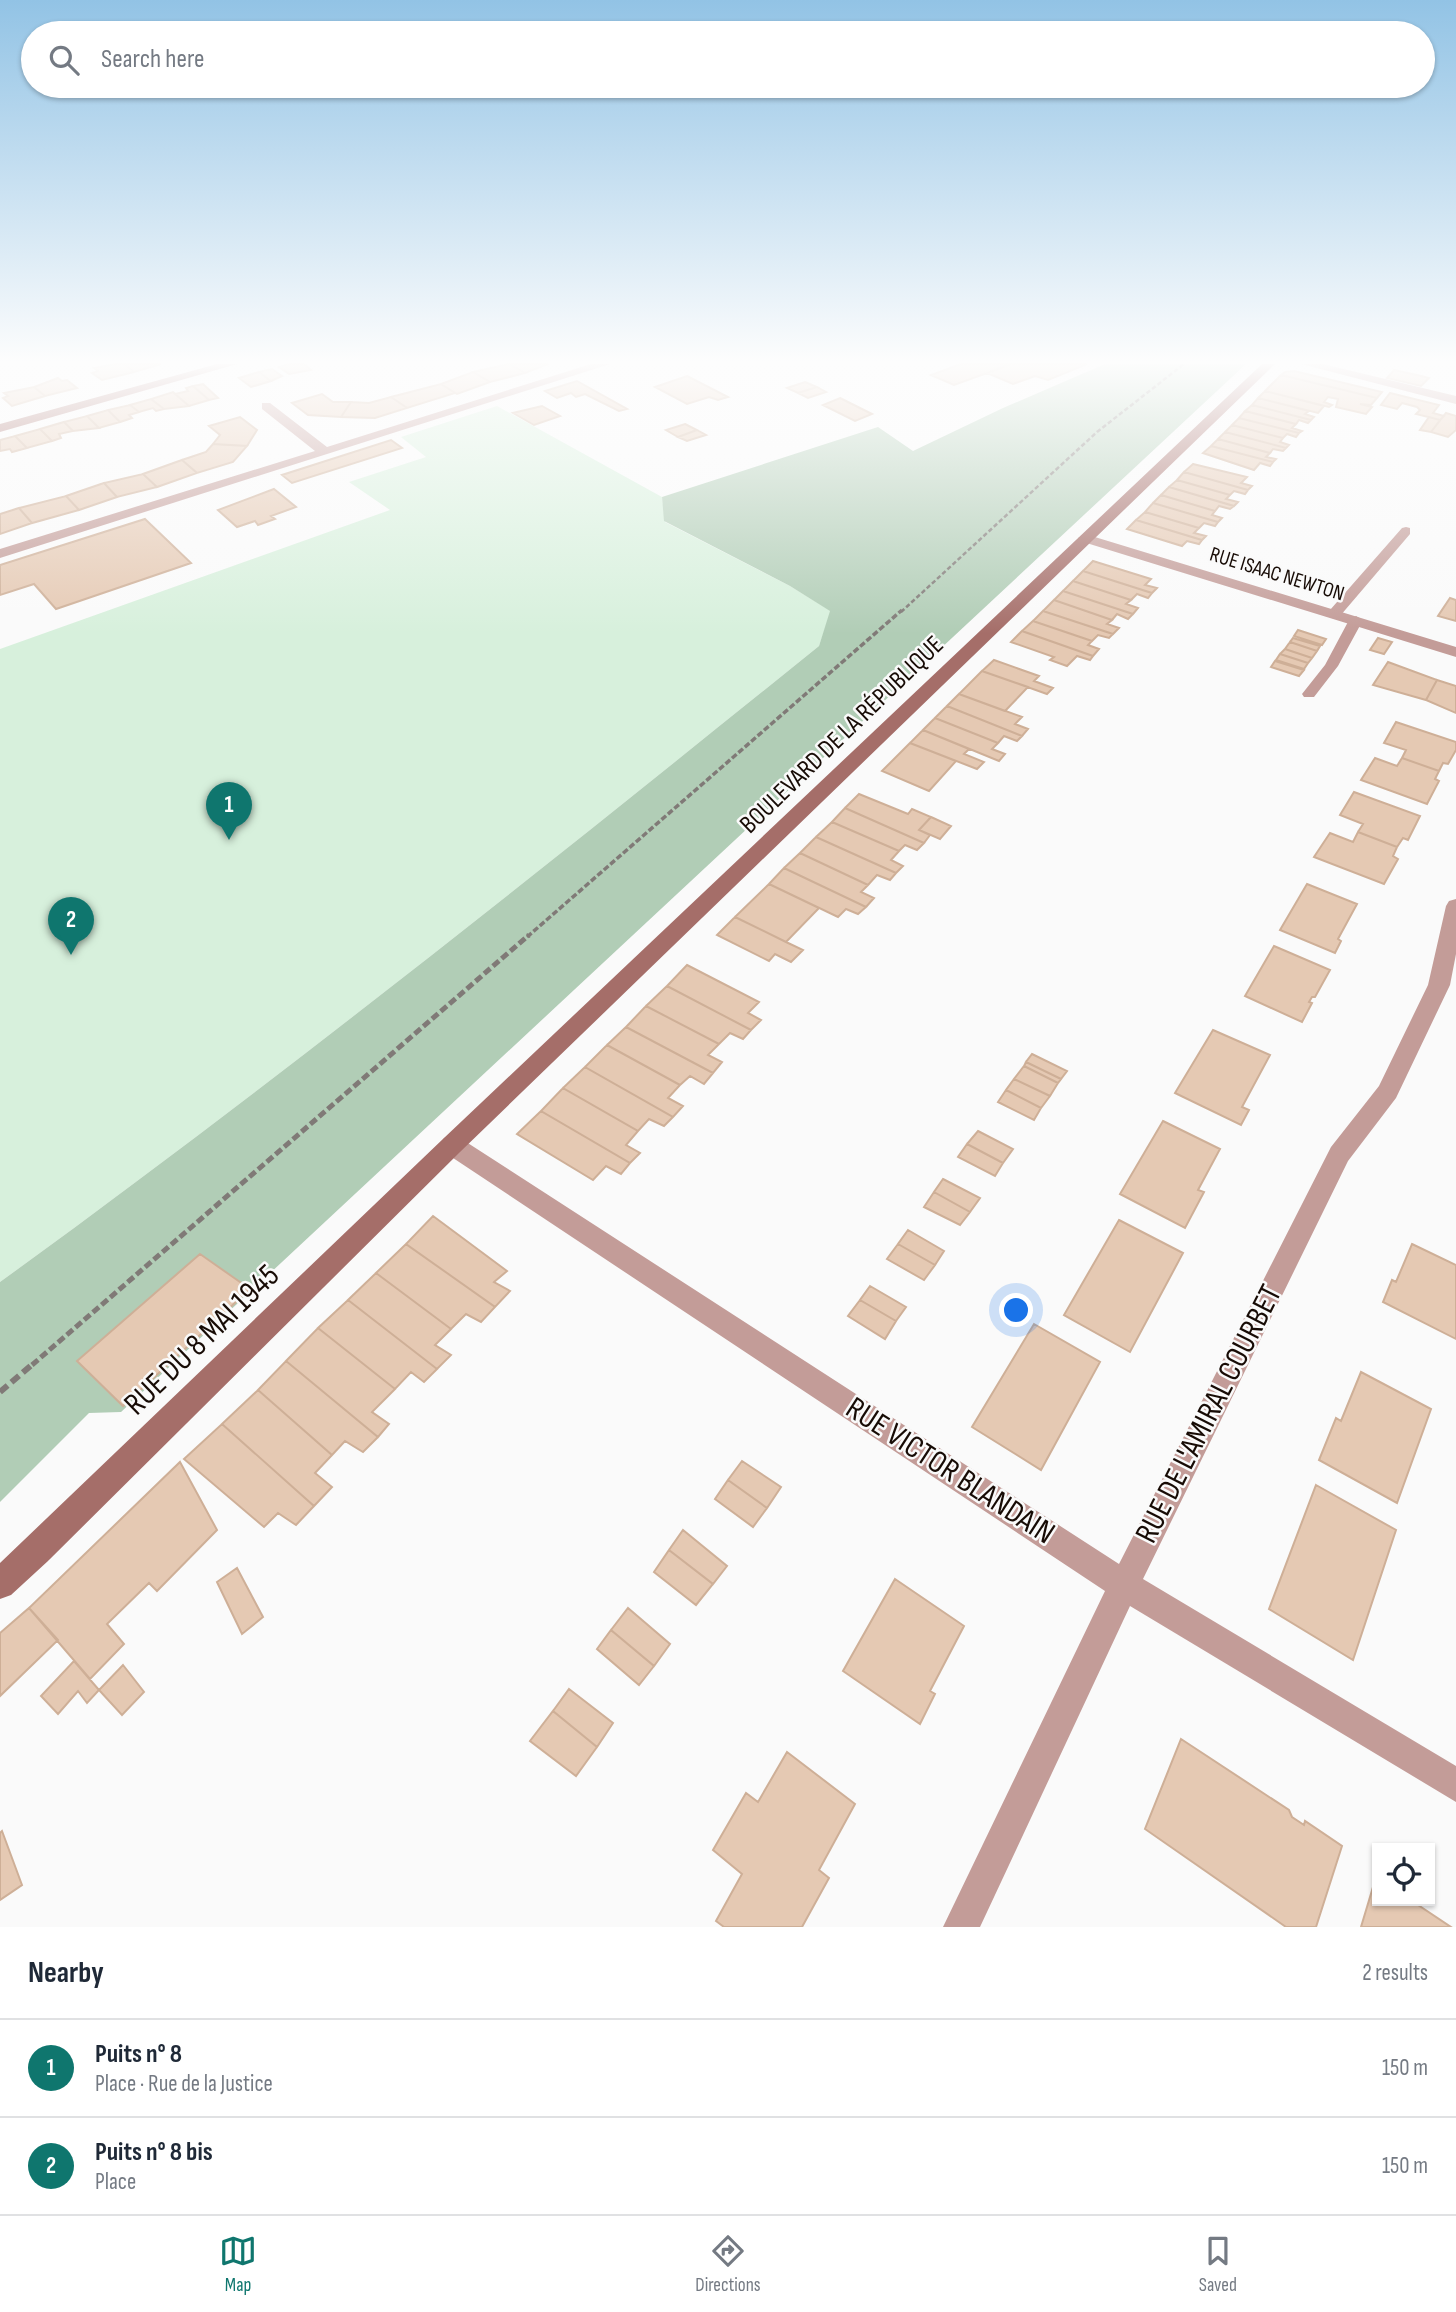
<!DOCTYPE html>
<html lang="en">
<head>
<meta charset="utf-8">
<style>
  :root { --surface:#fff; --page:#f6f6f7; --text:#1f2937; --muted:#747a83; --line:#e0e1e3; --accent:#0f766e }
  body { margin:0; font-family:"Sofia Sans Condensed",sans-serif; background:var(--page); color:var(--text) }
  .controls { position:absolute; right:21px; bottom:21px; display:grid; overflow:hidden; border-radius:0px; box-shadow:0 2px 5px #0004 }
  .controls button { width:63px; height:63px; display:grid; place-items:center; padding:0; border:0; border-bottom:2px solid var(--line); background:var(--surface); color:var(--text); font:35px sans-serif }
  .you { position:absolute; left:1017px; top:1311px; width:24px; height:24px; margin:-18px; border:5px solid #fff; border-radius:50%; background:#1a73e8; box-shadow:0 0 0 10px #1a73e833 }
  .badge { display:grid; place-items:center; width:46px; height:46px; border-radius:50%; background:var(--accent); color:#fff; font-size:23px; font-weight:700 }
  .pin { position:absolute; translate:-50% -58px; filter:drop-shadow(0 2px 4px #0008) }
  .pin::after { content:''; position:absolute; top:37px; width:24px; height:21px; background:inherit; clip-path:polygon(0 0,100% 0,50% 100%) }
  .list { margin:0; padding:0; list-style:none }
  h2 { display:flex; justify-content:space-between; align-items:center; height:91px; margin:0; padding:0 28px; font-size:30px }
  h2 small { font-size:23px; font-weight:400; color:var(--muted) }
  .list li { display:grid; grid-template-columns:46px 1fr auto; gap:21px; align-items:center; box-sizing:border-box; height:98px; padding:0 28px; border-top:2px solid var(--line) }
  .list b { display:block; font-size:26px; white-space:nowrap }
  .list p { margin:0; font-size:23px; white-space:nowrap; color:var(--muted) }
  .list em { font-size:23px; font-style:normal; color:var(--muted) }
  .icon { flex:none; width:38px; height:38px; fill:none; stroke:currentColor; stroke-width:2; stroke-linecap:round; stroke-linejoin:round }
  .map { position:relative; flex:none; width:1456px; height:1927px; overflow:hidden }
  .search { position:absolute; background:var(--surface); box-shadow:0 2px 5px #0004; left:21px; right:21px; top:21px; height:77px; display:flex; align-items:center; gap:18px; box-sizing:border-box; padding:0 24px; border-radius:38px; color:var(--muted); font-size:26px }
  .sheet { height:287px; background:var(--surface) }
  nav { display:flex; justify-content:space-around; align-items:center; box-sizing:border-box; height:98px; border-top:2px solid var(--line); background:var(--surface); font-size:19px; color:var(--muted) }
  nav a { display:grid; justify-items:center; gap:4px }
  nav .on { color:var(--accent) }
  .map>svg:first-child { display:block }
</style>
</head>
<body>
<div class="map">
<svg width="1456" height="1927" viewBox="0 0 1456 1927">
  <rect width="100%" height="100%" fill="#fafafa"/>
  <!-- green -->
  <path fill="#d7f0dc" d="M 497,406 L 662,497 L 665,522 L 790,586 L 831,611 L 819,646 C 550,863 280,1079 0,1282 L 0,649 L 390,510 L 349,482 L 426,457 L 401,437 Z"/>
  <!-- forest -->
  <path fill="#b1cdb6" d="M 1105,364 L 1246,364 L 121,1412 L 89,1413 L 0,1502 L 0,1282 C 280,1079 550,863 819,646 L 830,611 L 790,586 L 664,521 L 662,497 L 878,427 L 913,451 L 1003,408 Z"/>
  <!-- building -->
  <path fill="#e5c9b3" stroke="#ceaf97" stroke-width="2" d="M 115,364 L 124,364 L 134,372 L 102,380 L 92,373 L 98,371 L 94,368 Z
    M 124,364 L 161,364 L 134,372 Z
    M 289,364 L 304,364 L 311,370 L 289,374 L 279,367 Z
    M 509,364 L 525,373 L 490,382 L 473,372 Z
    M 509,364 L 548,364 L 525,373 Z
    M 961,364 L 1008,364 L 1009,365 L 954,385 L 931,375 Z
    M 1087,364 L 1048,380 L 1035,376 L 1013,384 L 987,373 L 1008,364 Z
    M 272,369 L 282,376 L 271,381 L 259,372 Z
    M 1394,370 L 1417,375 L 1429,378 L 1421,386 L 1387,378 Z
    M 1294,371 L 1382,392 L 1377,398 L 1281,375 L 1285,372 Z
    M 259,372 L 271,381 L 251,387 L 239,378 Z
    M 473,372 L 490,382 L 457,394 L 441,384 Z
    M 1281,375 L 1377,398 L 1371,405 L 1360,404 L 1372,407 L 1366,414 L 1336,407 L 1338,399 L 1328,397 L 1324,402 L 1332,405 L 1329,407 L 1265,391 Z
    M 687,376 L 728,397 L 718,400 L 709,397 L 687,404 L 655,387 Z
    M 58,378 L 62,381 L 67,380 L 77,388 L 45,396 L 34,387 Z
    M 577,381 L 627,409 L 619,411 L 585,394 L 576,397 L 571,393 L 557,398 L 545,391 Z
    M 805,382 L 817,387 L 798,393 L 787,388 Z
    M 203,384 L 218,398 L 209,400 L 193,386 Z
    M 441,384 L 455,393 L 407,408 L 391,397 Z
    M 193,386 L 209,400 L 189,406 L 175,394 L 188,391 L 186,388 Z
    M 34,387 L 45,396 L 12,406 L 3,398 L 8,396 L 4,393 Z
    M 817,387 L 826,392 L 808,398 L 798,393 Z
    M 1265,391 L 1324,406 L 1318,413 L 1258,398 Z
    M 173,392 L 189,406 L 164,409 L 151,399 Z
    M 1390,393 L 1439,405 L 1433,413 L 1444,416 L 1440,420 L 1416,414 L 1420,410 L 1417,407 L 1402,403 L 1397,409 L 1381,405 Z
    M 322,394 L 333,402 L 351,402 L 341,417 L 308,415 L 292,403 Z
    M 391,397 L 407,408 L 375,418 L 341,417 L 351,402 L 369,403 Z
    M 840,398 L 872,414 L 855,421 L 823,405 Z
    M 1258,398 L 1309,411 L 1305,414 L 1314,417 L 1311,420 L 1252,405 Z
    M 151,399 L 164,409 L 156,411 L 153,408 L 139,412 L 130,405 Z
    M 130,405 L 139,412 L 129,415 L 132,418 L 120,422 L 108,410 Z
    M 1252,405 L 1311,420 L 1308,423 L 1299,420 L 1296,424 L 1245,411 Z
    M 542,406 L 560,416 L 534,425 L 513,413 Z
    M 108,410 L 120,422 L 99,428 L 87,416 Z
    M 1245,411 L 1296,424 L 1292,428 L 1302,431 L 1299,433 L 1239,418 Z
    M 1446,413 L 1456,416 L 1456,430 L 1448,437 L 1431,432 Z
    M 87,416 L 99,428 L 73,431 L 64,422 Z
    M 240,417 L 257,430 L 247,446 L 213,444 L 220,435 L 209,426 Z
    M 1429,417 L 1440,420 L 1431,432 L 1420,430 Z
    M 1239,418 L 1299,433 L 1296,437 L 1287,434 L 1283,438 L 1232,425 Z
    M 64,422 L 73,431 L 59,434 L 61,438 L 52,441 L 40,429 Z
    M 685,424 L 697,430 L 678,437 L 666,430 Z
    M 1232,425 L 1283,438 L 1280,442 L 1289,445 L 1286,448 L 1225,432 Z
    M 40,429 L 52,441 L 27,448 L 15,436 Z
    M 697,430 L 706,435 L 687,441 L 678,437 Z
    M 1225,432 L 1286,448 L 1283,451 L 1273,449 L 1270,453 L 1218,439 Z
    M 15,436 L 27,448 L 12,452 L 10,449 L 0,451 L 0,440 Z
    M 1218,439 L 1270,453 L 1266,457 L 1276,459 L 1273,462 L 1211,446 Z
    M 391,440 L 402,448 L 292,483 L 282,475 Z
    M 213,444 L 247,446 L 233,462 L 197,473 L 182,460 L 206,452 Z
    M 1211,446 L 1273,462 L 1270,466 L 1260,463 L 1254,470 L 1203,453 Z
    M 182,460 L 197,473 L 157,487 L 143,474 Z
    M 1193,464 L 1247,477 L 1241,483 L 1252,486 L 1248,490 L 1184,472 Z
    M 1184,472 L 1248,490 L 1245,494 L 1234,491 L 1230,495 L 1177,480 Z
    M 143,474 L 157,487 L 117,497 L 104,483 Z
    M 1177,480 L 1230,495 L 1226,499 L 1238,502 L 1234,506 L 1169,487 Z
    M 104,483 L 117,497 L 79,510 L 66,496 Z
    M 1169,487 L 1234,506 L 1230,509 L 1219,506 L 1215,511 L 1161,495 Z
    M 274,489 L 296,507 L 271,516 L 275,519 L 258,525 L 255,521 L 237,527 L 218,510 Z
    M 1161,495 L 1215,511 L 1212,515 L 1222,518 L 1218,522 L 1153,503 Z
    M 66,496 L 79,510 L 32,523 L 19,508 Z
    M 1153,503 L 1218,522 L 1215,526 L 1204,523 L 1199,528 L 1145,512 Z
    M 19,508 L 32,523 L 0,534 L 0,514 Z
    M 1145,512 L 1199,528 L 1194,533 L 1206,536 L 1202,540 L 1136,520 Z
    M 145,519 L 191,563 L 56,609 L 34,584 L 0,595 L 0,565 Z
    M 1136,520 L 1202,540 L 1199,544 L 1187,541 L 1182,546 L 1127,529 Z
    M 1093,561 L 1151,579 L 1145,585 L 1157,588 L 1152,593 L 1083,571 Z
    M 1083,571 L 1152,593 L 1148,598 L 1137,594 L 1131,600 L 1073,581 Z
    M 1073,581 L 1131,600 L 1126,604 L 1138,608 L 1133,614 L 1063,591 Z
    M 1063,591 L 1133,614 L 1128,619 L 1117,614 L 1112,620 L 1054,600 Z
    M 1450,598 L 1456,600 L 1456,621 L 1438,616 Z
    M 1054,600 L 1112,620 L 1107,624 L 1119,628 L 1113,634 L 1043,611 Z
    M 1043,611 L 1113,634 L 1109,638 L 1098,635 L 1092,641 L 1033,621 Z
    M 1033,621 L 1092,641 L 1088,645 L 1099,649 L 1093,656 L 1022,631 Z
    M 1298,630 L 1326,639 L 1322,645 L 1294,636 Z
    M 1022,631 L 1093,656 L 1090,660 L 1077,656 L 1067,666 L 1050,660 L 1054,657 L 1011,642 Z
    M 1293,638 L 1320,646 L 1317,651 L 1290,642 Z
    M 1378,638 L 1392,642 L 1384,654 L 1370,650 Z
    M 1290,642 L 1317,651 L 1312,658 L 1285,649 Z
    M 1285,649 L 1312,658 L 1308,663 L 1280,654 Z
    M 1280,654 L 1308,663 L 1304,669 L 1276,660 Z
    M 994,660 L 1039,676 L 1034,681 L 1053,688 L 1047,694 L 982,671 Z
    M 1275,661 L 1304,670 L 1299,676 L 1271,667 Z
    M 1388,662 L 1437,680 L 1426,700 L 1373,685 Z
    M 982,671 L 1028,687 L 1005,711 L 959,694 Z
    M 1437,680 L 1456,686 L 1456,713 L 1426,700 Z
    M 959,694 L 1022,717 L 1015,724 L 1028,729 L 1022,736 L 947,706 Z
    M 947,706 L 1022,736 L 1017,741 L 1004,736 L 998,743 L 935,718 Z
    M 935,718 L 998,743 L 992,749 L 1005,754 L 999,761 L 923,730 Z
    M 1396,722 L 1456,742 L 1456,750 L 1448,764 L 1443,763 L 1439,771 L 1402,758 L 1406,750 L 1384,743 Z
    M 923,730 L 969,749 L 964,754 L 984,762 L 977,769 L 910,743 Z
    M 910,743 L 956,761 L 929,791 L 882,771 Z
    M 1375,758 L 1397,766 L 1402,758 L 1439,771 L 1435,779 L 1439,781 L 1427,804 L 1361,780 Z
    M 1354,792 L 1420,816 L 1408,840 L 1403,838 L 1397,847 L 1358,832 L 1363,824 L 1340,815 Z
    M 859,794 L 908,814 L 912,809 L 931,817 L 919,830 L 930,835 L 924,843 L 845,808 Z
    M 845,808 L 924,843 L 917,850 L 905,845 L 899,851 L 832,822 Z
    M 931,817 L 951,826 L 940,839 L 919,830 Z
    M 832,822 L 899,851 L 891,860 L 903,866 L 896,873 L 816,837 Z
    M 1358,832 L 1397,847 L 1393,856 L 1398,859 L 1384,884 L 1314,857 L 1330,833 L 1353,842 Z
    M 816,837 L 896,873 L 890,880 L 877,875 L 868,885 L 800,853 Z
    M 800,853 L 868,885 L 861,892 L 874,898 L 866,907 L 784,868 Z
    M 784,868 L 866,907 L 858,914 L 846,909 L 838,917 L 769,884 Z
    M 769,884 L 819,908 L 786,942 L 735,917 Z
    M 1307,884 L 1357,904 L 1338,939 L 1341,941 L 1335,953 L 1280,930 Z
    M 735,917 L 786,942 L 803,950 L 791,962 L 775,954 L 769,961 L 717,935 Z
    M 1274,946 L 1330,970 L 1315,997 L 1312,997 L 1309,1002 L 1312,1003 L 1302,1022 L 1245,996 Z
    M 687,965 L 759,1002 L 748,1013 L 761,1020 L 751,1030 L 667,986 Z
    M 667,986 L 751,1030 L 743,1039 L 730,1033 L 719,1044 L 646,1006 Z
    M 646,1006 L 719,1044 L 708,1055 L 722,1062 L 713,1073 L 626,1027 Z
    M 626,1027 L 713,1073 L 704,1084 L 690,1076 L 680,1085 L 607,1045 Z
    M 1213,1030 L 1270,1055 L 1242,1107 L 1249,1110 L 1241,1125 L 1175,1093 Z
    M 607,1045 L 680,1085 L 668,1098 L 683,1106 L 673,1117 L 585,1067 Z
    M 1032,1054 L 1067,1071 L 1061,1079 L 1026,1062 Z
    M 1026,1062 L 1061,1079 L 1058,1083 L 1024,1066 Z
    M 1024,1066 L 1058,1083 L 1050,1096 L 1014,1079 Z
    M 585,1067 L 673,1117 L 664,1126 L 649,1119 L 638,1131 L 563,1088 Z
    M 1014,1079 L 1050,1096 L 1041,1108 L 1006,1090 Z
    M 563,1088 L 638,1131 L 626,1145 L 640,1153 L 630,1163 L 541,1111 Z
    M 1006,1090 L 1041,1108 L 1034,1120 L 998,1102 Z
    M 541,1111 L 630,1163 L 621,1174 L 606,1166 L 593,1180 L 517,1134 Z
    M 1163,1121 L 1220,1149 L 1198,1190 L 1204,1192 L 1185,1228 L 1120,1194 Z
    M 978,1131 L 1013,1149 L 1003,1163 L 967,1144 Z
    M 967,1144 L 1003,1163 L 995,1176 L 958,1157 Z
    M 943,1179 L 980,1198 L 970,1212 L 934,1192 Z
    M 934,1192 L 970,1212 L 960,1225 L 924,1207 Z
    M 433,1216 L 507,1271 L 494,1282 L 510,1291 L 495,1307 L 406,1244 Z
    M 1119,1220 L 1183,1253 L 1130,1352 L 1064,1315 Z
    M 908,1230 L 944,1251 L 935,1265 L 898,1244 Z
    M 406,1244 L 495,1307 L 481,1322 L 466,1314 L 451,1329 L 376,1273 Z
    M 898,1244 L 935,1265 L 924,1280 L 887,1259 Z
    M 1412,1244 L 1456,1265 L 1456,1339 L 1383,1302 L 1392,1280 L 1396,1282 Z
    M 200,1254 L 250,1289 L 123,1406 L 77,1361 Z
    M 376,1273 L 451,1329 L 435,1345 L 451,1355 L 437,1369 L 348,1300 Z
    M 870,1286 L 906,1307 L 896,1321 L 860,1300 Z
    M 348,1300 L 437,1369 L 424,1382 L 411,1372 L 395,1389 L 318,1328 Z
    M 860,1300 L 896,1321 L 885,1339 L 848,1316 Z
    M 1034,1324 L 1100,1362 L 1041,1470 L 972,1427 Z
    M 318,1328 L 395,1389 L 372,1412 L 389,1424 L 378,1437 L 286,1361 Z
    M 286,1361 L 378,1437 L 363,1452 L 345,1441 L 332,1455 L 258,1390 Z
    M 1361,1372 L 1431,1409 L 1397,1503 L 1319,1460 L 1336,1418 L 1341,1421 Z
    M 258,1390 L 332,1455 L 315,1473 L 332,1487 L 314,1506 L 222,1424 Z
    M 222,1424 L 314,1506 L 296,1525 L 278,1513 L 264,1527 L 184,1459 Z
    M 742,1461 L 781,1487 L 767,1508 L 728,1480 Z
    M 180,1462 L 217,1530 L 157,1591 L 149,1583 L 107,1624 L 124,1644 L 90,1679 L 29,1608 Z
    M 728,1480 L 767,1508 L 753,1527 L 715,1499 Z
    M 1316,1485 L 1396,1530 L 1353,1660 L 1269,1609 Z
    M 683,1530 L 727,1566 L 713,1584 L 669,1550 Z
    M 669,1550 L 713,1584 L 696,1605 L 654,1572 Z
    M 237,1568 L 263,1617 L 242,1634 L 217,1582 Z
    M 895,1579 L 964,1626 L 930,1691 L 935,1694 L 920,1724 L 843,1671 Z
    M 29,1608 L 58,1640 L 0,1696 L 0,1633 Z
    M 628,1608 L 670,1644 L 654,1666 L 611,1630 Z
    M 611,1630 L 654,1666 L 639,1685 L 597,1649 Z
    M 74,1661 L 99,1690 L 87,1703 L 78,1691 L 58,1714 L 41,1696 Z
    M 123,1665 L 144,1692 L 122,1715 L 99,1690 Z
    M 569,1689 L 613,1723 L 597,1747 L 553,1711 Z
    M 553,1711 L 597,1747 L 576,1776 L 530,1741 Z
    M 1181,1739 L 1289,1810 L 1292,1817 L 1304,1825 L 1305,1821 L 1342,1846 L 1316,1927 L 1286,1927 L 1145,1829 Z
    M 787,1752 L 855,1804 L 819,1870 L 829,1878 L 802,1927 L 724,1927 L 716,1921 L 742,1874 L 713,1850 L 746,1793 L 758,1802 Z
    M 2,1831 L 22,1885 L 0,1900 L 0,1833 Z
    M 1376,1877 L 1377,1901 L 1412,1901 L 1451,1927 L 1361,1927 Z"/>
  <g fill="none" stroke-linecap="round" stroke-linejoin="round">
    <!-- path-far3 -->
    <path stroke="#807a77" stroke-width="2.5" stroke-dasharray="4.5 2.5" stroke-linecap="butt" d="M 901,612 L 1097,432 L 1184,364"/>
    <!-- path-far2 -->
    <path stroke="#807a77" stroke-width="3.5" stroke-dasharray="6 2.5" stroke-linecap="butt" d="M 527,937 L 902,610"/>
    <!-- path-far1 -->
    <path stroke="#807a77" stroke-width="5" stroke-dasharray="8 3.5" stroke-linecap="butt" d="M 32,1365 L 529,935"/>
    <!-- path -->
    <path stroke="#807a77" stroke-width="6" stroke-dasharray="10 5" stroke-linecap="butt" d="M 0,1392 L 34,1363"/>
    <!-- lane -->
    <path fill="#c39c98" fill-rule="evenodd" d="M 1406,527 L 1410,528 L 1410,534 L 1340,616 L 1330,616 L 1330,610 L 1402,528 Z
      M 1356,616 L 1363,620 L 1338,666 L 1314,697 L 1304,697 L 1302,694 L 1325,665 L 1349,620 Z"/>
    <!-- street -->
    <path fill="#c39c98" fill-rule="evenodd" d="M 591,364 L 610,364 L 0,558 L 0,549 L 315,451 L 262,409 L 262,403 L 270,403 L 327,447 Z
      M 1301,364 L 1323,364 L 1456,396 L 1456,404 Z
      M 1085,534 L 1456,647 L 1456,657 L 1080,541 L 1078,538 Z
      M 1456,899 L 1456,954 L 1450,985 L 1396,1098 L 1348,1161 L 1143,1579 L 1456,1766 L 1456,1802 L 1130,1606 L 980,1927 L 943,1927 L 1105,1591 L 444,1152 L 440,1145 L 444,1138 L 452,1135 L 460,1138 L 1119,1564 L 1331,1147 L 1379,1086 L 1428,985 L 1446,906 L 1449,901 Z"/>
    <!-- secondary -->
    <path fill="#a56e69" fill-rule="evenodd" d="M 217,364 L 237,364 L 0,432 L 0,424 Z
      M 1262,364 L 1275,364 L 460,1152 L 48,1561 L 11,1595 L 0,1599 L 0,1563 L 444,1138 Z"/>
  </g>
  <!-- sky -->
  <linearGradient id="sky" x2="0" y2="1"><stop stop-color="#92c3e5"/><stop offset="0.57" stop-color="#fdfdfd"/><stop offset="1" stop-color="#fdfdfd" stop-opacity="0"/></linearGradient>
  <rect width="1456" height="634" fill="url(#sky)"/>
  <g text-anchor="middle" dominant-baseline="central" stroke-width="5" stroke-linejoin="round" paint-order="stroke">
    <!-- far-street labels -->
    <g font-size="21" fill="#170b05" stroke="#fafafa">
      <text transform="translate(1277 574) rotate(17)">RUE ISAAC NEWTON</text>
    </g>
    <!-- street labels -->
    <g font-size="26" fill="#170b05" stroke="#fafafa">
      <text transform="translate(842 735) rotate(-44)">BOULEVARD DE LA RÉPUBLIQUE</text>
    </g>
    <!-- near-street labels -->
    <g font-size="32" fill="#170b05" stroke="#fafafa">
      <text transform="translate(202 1340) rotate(-44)">RUE DU 8 MAI 1945</text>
      <text transform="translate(1209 1414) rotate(-63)">RUE DE L'AMIRAL COURBET</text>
      <text transform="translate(950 1471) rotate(33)">RUE VICTOR BLANDAIN</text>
    </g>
  </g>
</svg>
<div class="controls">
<button><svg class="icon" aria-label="locate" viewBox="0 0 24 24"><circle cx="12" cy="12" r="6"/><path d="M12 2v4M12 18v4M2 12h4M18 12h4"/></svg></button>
</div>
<div class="you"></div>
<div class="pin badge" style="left:229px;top:840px">1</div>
<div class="pin badge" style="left:71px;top:955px">2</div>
<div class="search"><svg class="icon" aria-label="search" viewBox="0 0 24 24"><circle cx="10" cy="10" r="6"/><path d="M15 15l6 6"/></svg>Search here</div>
</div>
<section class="sheet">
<h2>Nearby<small>2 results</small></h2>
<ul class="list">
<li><span class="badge">1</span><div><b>Puits n° 8</b><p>Place · Rue de la Justice</p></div><em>150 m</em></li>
<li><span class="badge">2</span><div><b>Puits n° 8 bis</b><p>Place</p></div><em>150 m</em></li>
</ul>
</section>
<nav>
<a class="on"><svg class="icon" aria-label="map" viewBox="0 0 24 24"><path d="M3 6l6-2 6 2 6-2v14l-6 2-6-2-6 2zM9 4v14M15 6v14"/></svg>Map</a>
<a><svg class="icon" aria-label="directions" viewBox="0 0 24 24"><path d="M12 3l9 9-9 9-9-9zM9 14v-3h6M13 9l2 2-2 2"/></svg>Directions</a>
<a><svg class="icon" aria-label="saved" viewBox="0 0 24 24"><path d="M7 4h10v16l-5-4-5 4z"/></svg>Saved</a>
</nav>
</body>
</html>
